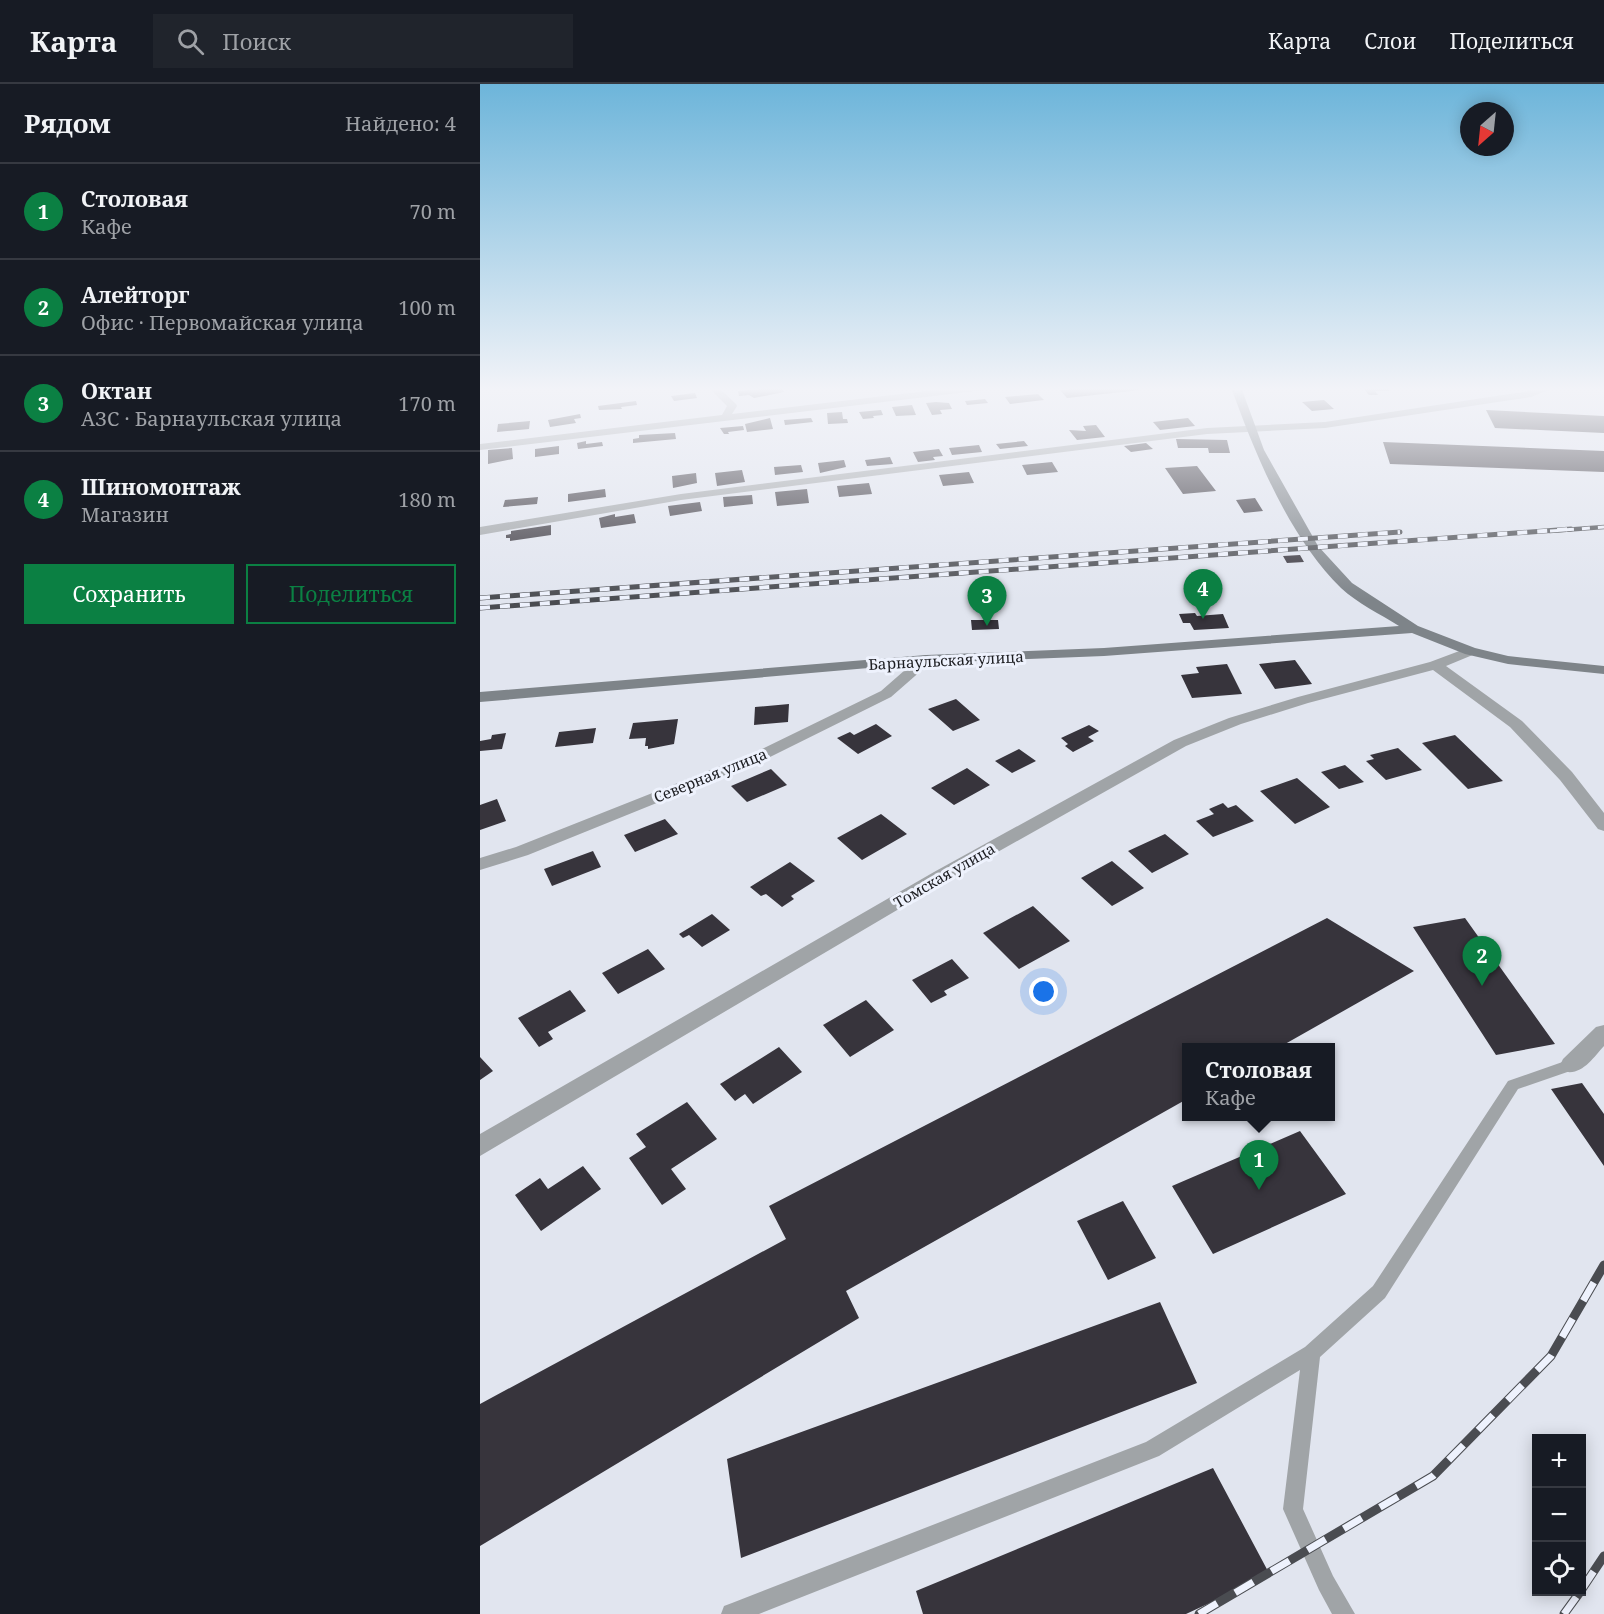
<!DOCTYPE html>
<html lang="ru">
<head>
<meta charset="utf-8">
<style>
  :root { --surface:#171b24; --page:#20242c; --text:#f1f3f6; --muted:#9ea1a6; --line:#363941; --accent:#0b8043 }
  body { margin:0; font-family:"Noto Serif",serif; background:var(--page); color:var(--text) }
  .controls { position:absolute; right:18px; bottom:18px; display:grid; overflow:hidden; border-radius:0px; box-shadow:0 3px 15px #0003 }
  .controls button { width:54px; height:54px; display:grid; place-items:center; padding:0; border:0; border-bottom:2px solid var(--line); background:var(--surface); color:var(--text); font:30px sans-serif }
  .compass { position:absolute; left:980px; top:18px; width:54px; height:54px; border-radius:50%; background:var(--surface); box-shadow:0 3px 15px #0003; rotate:207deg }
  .you { position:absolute; left:564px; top:908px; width:21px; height:21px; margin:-15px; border:4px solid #fff; border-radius:50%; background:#1a73e8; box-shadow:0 0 0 9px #1a73e833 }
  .badge { display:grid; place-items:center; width:39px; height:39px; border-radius:50%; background:var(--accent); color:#fff; font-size:20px; font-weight:700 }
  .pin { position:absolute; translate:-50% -50px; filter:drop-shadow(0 2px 3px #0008) }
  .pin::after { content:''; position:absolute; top:32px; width:21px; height:18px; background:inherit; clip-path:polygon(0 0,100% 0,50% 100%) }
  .popup { position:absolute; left:702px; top:959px; width:153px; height:78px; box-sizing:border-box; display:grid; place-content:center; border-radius:0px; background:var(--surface); filter:drop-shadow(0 2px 4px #0005); font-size:20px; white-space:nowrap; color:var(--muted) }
  .popup b { font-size:22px; color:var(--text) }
  .popup::after { content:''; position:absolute; left:50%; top:100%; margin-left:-12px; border:12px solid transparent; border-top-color:var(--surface) }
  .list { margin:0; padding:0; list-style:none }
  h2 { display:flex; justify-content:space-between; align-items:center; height:78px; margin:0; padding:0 24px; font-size:26px }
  h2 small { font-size:20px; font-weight:400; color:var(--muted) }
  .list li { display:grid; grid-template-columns:39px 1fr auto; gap:18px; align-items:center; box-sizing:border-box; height:96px; padding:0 24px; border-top:2px solid var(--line) }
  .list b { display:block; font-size:22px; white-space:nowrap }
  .list p { margin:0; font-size:20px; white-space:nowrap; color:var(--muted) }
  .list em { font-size:20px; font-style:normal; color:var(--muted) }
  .actions { display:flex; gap:12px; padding:18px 24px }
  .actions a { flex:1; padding:14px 0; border:2px solid var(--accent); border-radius:0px; text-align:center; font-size:21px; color:var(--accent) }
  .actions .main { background:var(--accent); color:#fff }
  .icon { flex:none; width:33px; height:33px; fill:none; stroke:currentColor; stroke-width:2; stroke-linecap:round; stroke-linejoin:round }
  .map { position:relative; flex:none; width:1124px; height:1530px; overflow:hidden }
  header { display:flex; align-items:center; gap:36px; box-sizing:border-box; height:84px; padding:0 30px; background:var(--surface); border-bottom:2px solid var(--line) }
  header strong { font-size:28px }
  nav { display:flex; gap:33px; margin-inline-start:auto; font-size:21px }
  .search { width:420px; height:54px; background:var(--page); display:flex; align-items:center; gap:15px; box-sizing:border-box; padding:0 21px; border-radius:0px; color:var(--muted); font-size:22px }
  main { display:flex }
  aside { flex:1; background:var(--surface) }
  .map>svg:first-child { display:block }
</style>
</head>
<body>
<header>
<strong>Карта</strong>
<div class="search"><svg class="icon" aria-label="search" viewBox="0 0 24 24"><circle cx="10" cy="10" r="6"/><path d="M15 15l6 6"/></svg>Поиск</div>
<nav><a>Карта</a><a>Слои</a><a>Поделиться</a></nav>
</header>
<main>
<aside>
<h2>Рядом<small>Найдено: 4</small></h2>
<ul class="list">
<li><span class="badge">1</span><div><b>Столовая</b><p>Кафе</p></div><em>70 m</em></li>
<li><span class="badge">2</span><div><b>Алейторг</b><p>Офис · Первомайская улица</p></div><em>100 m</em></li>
<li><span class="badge">3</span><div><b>Октан</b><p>АЗС · Барнаульская улица</p></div><em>170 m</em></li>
<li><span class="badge">4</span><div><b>Шиномонтаж</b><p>Магазин</p></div><em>180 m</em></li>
</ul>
<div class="actions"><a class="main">Сохранить</a><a>Поделиться</a></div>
</aside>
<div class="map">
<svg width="1124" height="1530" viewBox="0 0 1124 1530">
  <rect width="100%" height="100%" fill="#e1e5ef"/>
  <!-- building -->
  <path fill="#37343c" d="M 302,303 L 304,308 L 274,314 L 269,311 L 259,312 L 258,307 Z
    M 608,303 L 657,303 L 660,306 L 587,314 L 580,306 Z
    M 882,303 L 906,303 L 910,307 L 895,307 L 898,311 L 889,311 Z
    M 215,309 L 217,314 L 194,317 L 191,312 Z
    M 558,310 L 564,316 L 530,320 L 525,313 Z
    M 505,315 L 508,319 L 487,321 L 485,317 Z
    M 844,316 L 854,325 L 832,327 L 822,318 Z
    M 156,317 L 157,321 L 141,323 L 142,325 L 119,326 L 118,322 Z
    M 456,318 L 469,319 L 472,325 L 460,326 L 462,330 L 452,331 L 446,319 Z
    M 432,321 L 436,331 L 416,332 L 412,323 Z
    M 401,326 L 403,331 L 393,332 L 394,334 L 383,335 L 379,328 Z
    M 1006,326 L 1124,332 L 1124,349 L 1015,344 Z
    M 362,328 L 363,335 L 367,335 L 368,339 L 348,340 L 347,329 Z
    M 100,330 L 101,334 L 94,335 L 96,339 L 70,343 L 68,336 Z
    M 290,334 L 293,345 L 267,348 L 265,340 Z
    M 331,334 L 333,338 L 305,341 L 304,336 Z
    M 708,334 L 715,342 L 680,346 L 673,338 Z
    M 50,337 L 49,345 L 17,348 L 18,340 Z
    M 616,341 L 625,353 L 597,356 L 589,346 L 606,347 L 603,342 Z
    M 263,342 L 264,346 L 248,348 L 249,350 L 244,350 L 240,344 Z
    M 195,349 L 196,355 L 153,359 L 153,355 L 159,354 L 159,351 Z
    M 696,355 L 747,356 L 750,369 L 729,369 L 728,364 L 698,364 Z
    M 106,357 L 106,360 L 122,358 L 123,362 L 98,365 L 97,359 Z
    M 544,357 L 548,362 L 520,365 L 516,360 Z
    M 903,358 L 1124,367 L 1124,388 L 910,380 Z
    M 666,359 L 673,365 L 651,368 L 644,362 Z
    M 499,361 L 502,368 L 472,371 L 469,364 Z
    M 79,362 L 79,370 L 55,373 L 55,365 Z
    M 32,364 L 33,375 L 8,380 L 8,366 Z
    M 459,365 L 463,372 L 453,373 L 455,376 L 438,378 L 433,368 Z
    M 410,373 L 413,380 L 387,382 L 385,376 Z
    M 364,376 L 366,383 L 340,389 L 338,379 Z
    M 572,378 L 578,388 L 547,391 L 542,381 Z
    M 321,381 L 323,388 L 295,391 L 294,383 Z
    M 717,382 L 736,407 L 703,410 L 685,384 Z
    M 262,386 L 265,398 L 237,402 L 235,389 Z
    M 489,388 L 494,399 L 463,402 L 459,391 Z
    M 216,389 L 217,399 L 193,404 L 192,392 Z
    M 389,399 L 392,410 L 359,413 L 357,402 Z
    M 125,405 L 126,413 L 88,418 L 88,410 Z
    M 327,405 L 329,419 L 297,422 L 295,408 Z
    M 272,411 L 273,420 L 244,423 L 243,413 Z
    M 58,413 L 57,420 L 23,423 L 25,416 Z
    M 775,414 L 783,427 L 764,429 L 756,416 Z
    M 220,418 L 222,427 L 190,432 L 188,422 Z
    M 135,430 L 135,433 L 154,430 L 156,439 L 121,444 L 119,434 Z
    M 71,441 L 71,451 L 30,457 L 30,454 L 26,454 L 26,451 L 31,450 L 31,447 Z
    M 820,471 L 824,478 L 807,479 L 803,472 Z
    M 715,529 L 717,532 L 743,530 L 749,544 L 714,546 L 710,539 L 703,539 L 699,530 Z
    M 491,536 L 518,536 L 519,545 L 492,546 Z
    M 815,576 L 832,600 L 795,605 L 779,580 Z
    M 747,580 L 762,610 L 712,614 L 701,591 L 719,589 L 716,583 Z
    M 476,615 L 500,636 L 473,647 L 448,625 Z
    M 309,620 L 308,638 L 274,641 L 275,623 Z
    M 198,635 L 194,660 L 168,665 L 168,662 L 165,662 L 166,654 L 149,655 L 153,639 Z
    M 396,640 L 412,652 L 378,670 L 357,654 L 370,648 L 374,651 Z
    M 609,641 L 619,647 L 608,653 L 614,657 L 593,668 L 585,662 L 588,660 L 581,654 Z
    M 116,644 L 113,659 L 75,663 L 79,648 Z
    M 26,649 L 22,665 L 0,667 L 0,657 L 11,655 L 12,651 Z
    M 975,651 L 1023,697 L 988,705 L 942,659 Z
    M 918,664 L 942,686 L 906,696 L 886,677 L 894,675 L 890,671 Z
    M 539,665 L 556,677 L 532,689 L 515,677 Z
    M 865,681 L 884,698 L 859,705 L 841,688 Z
    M 487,684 L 510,701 L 474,721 L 451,704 Z
    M 291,685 L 307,701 L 267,718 L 251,702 Z
    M 817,694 L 850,723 L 815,740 L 780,707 Z
    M 17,715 L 26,737 L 0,746 L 0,721 Z
    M 743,719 L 748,724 L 756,721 L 774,737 L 733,753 L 716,737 L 734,730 L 729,725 Z
    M 401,730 L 427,750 L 382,776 L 357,754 Z
    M 185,735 L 198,750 L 155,768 L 144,751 Z
    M 685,750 L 709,770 L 672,789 L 648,767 Z
    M 113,767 L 121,783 L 72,802 L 64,785 Z
    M 632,777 L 664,804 L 632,822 L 601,794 Z
    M 310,778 L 335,797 L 311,812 L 314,815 L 302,823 L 286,810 L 281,812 L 270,803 Z
    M 553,822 L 590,857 L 539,885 L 503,849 Z
    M 232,830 L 250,846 L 222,863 L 209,851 L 203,854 L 199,850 Z
    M 847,834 L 934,887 L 798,964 L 707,964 L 707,1015 L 366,1207 L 379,1234 L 0,1462 L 0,1320 L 306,1155 L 289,1122 Z
    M 985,834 L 1075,960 L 1016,971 L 933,843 Z
    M 168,865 L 185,885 L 138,910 L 122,889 Z
    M 472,875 L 489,894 L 464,907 L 467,911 L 451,919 L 432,896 Z
    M 90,906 L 106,927 L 68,948 L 73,955 L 59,963 L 38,934 Z
    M 386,916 L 414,946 L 370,973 L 343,941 Z
    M 299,963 L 322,988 L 273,1020 L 265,1010 L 255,1017 L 240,1000 Z
    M 0,973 L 13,987 L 0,996 Z
    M 1102,999 L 1124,1030 L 1124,1082 L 1071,1005 Z
    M 207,1018 L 237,1055 L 191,1085 L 206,1105 L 182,1121 L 149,1074 L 166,1063 L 156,1050 Z
    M 820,1047 L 866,1110 L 733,1170 L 692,1102 Z
    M 103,1082 L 121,1105 L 61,1147 L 35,1111 L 60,1094 L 68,1105 Z
    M 643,1117 L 676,1174 L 628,1196 L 597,1137 Z
    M 680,1218 L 717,1299 L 261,1474 L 247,1375 Z
    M 733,1384 L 790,1491 L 706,1530 L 443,1530 L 436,1507 Z"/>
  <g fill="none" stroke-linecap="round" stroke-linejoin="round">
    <!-- lane -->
    <path fill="#a0a4a7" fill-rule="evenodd" d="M 1091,975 L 1096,977 L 1098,981 L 1096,985 L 1038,1005 L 905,1214 L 840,1273 L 823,1425 L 853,1492 L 875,1530 L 852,1530 L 839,1506 L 803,1425 L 820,1286 L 679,1372 L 279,1530 L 241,1530 L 244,1522 L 252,1519 L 666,1358 L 825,1263 L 893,1202 L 1028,997 Z"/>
    <!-- street -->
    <path fill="#a0a4a7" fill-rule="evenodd" d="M 228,303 L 238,303 L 256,320 L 257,322 L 252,330 L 480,303 L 509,303 L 504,306 L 0,366 L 0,360 L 242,331 L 247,322 Z
      M 1062,303 L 1076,303 L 1051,313 L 845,344 L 727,350 L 201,416 L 0,451 L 0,443 L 201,410 L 727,344 L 845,338 L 1049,307 Z
      M 990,563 L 997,567 L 995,570 L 966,582 L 1042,637 L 1092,688 L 1124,729 L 1124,747 L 1118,745 L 1080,696 L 1030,643 L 953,586 L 828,619 L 761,640 L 706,662 L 468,796 L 0,1072 L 0,1050 L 454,788 L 694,656 L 749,634 L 818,613 L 950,578 Z
      M 446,571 L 453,575 L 451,578 L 411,613 L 288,674 L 48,771 L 0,786 L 0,774 L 36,763 L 276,668 L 401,607 L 441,572 Z
      M 1124,941 L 1124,962 C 1113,974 1101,993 1083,987 L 1080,981 L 1083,975 L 1116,943 Z"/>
    <!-- secondary -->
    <path fill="#7e8489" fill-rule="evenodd" d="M 751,303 L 761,303 L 784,366 L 838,462 L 872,499 L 938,542 L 995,564 L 1028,572 L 1124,582 L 1124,590 L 1028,580 L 985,570 L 932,549 L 624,572 L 446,579 L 0,618 L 0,608 L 446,571 L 624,564 L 919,542 C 900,530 877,519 861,504 C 809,453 775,370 751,303 Z"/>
    <!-- rail-far2 casing -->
    <g stroke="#4a4c51" stroke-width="4.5">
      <path id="rail-far2" d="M 1070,447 L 1124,443"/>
    </g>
    <!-- rail-far1 casing -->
    <g stroke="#4a4c51" stroke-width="5">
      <path id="rail-far1" d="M 0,514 L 920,448
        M 0,524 L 1091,445"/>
    </g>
    <!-- rail casing -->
    <g stroke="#4a4c51" stroke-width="9">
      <path id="rail" d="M 1102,1505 L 1124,1472
        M 719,1530 L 953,1392 L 1071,1272 L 1124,1181
        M 1084,1530 L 1100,1508"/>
    </g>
    <!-- rail-far2 -->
    <use href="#rail-far2" stroke="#eef2fd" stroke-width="3" stroke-dasharray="8" stroke-linecap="butt"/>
    <!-- rail-far1 -->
    <use href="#rail-far1" stroke="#eef2fd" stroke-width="4" stroke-dasharray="10" stroke-linecap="butt"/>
    <!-- rail -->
    <use href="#rail" stroke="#eef2fd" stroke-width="7" stroke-dasharray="21" stroke-linecap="butt"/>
  </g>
  <!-- sky -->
  <linearGradient id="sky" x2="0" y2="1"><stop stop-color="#6db5da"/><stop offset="0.59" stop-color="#f2f3f8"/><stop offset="1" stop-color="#f2f3f8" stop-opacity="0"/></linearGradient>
  <rect width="1124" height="517" fill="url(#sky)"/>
  <g text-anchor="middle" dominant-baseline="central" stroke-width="6" stroke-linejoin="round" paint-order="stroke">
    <!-- street labels -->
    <g font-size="15" fill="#1c1d21" stroke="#eef2fd">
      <text transform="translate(466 576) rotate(-3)">Барнаульская улица</text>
      <text transform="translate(230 691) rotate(-22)">Северная улица</text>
      <text transform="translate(464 791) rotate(-30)">Томская улица</text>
    </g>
  </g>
</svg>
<div class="controls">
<button>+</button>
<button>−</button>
<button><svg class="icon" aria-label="locate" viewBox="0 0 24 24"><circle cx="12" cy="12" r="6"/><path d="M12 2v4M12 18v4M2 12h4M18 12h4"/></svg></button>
</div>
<svg class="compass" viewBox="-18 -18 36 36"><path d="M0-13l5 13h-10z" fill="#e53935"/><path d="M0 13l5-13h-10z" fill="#9ea1a6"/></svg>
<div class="you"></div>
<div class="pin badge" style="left:779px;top:1106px">1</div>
<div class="popup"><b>Столовая</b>Кафе</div>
<div class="pin badge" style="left:1002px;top:902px">2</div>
<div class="pin badge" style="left:507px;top:542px">3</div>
<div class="pin badge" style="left:723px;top:535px">4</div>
</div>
</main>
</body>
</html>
